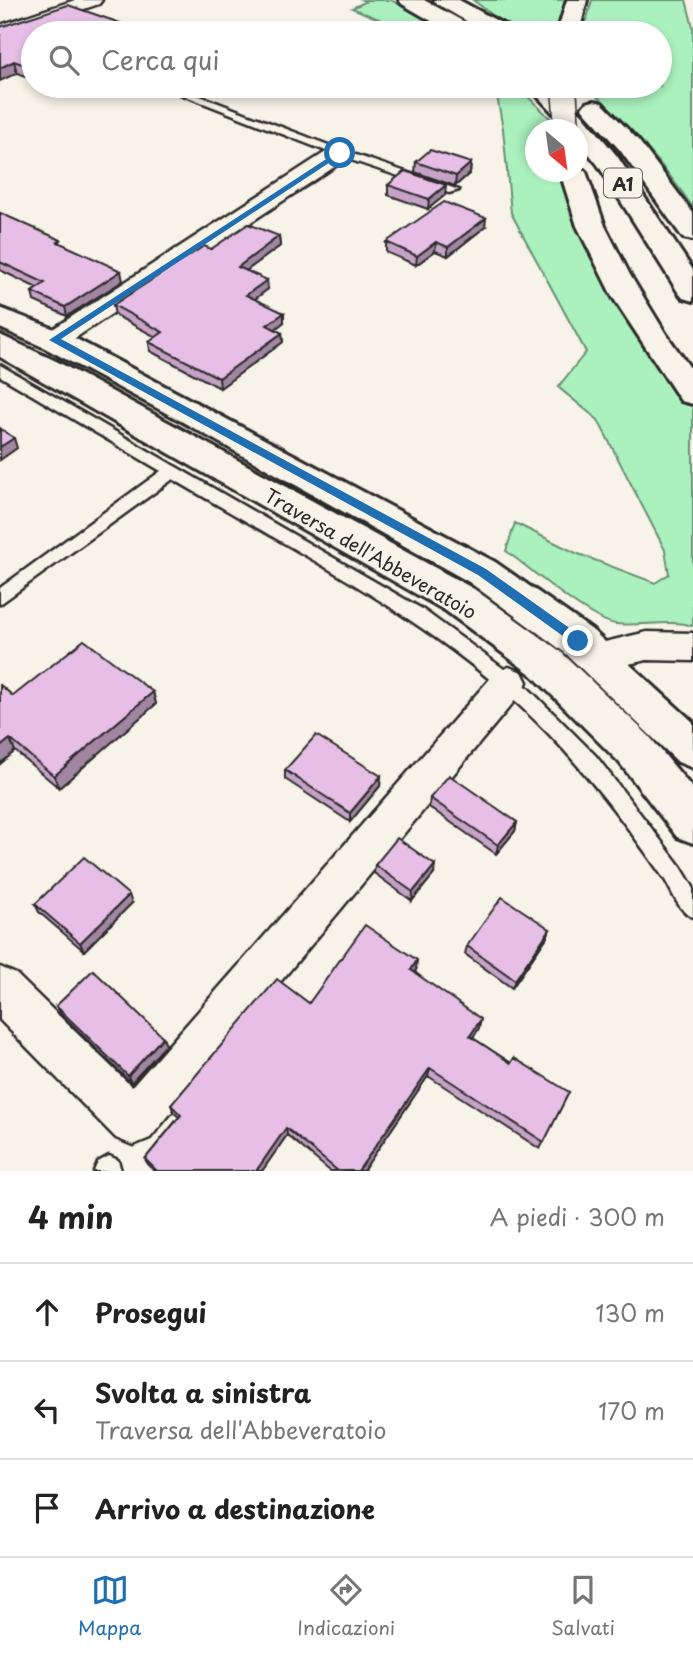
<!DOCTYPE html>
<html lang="it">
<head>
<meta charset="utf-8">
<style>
  :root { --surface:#fff; --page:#f2f2f2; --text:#222; --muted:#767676; --line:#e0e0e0; --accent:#1f6fb2 }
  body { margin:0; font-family:"Playpen Sans",sans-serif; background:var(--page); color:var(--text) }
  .compass { position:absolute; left:525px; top:119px; width:63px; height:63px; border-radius:50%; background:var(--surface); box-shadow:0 4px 10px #0003; rotate:151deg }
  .stop { position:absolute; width:21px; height:21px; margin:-16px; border:5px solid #1f6fb2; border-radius:50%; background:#fff }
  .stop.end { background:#1f6fb2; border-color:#fff; box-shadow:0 2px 7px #0008 }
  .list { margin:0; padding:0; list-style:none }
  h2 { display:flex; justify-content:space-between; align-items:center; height:91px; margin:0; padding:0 28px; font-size:30px }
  h2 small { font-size:23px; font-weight:400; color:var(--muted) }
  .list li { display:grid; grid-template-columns:46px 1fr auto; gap:21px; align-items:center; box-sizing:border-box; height:98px; padding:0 28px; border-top:2px solid var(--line) }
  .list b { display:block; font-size:26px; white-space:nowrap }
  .list p { margin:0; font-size:23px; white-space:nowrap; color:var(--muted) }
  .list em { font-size:23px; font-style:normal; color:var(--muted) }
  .icon { flex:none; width:38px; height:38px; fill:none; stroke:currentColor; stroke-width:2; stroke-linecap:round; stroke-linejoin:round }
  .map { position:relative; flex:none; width:693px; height:1171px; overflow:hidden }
  .search { position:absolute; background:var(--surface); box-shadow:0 4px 10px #0003; left:21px; right:21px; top:21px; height:77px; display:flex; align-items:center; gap:18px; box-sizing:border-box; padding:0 24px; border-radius:38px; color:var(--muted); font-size:26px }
  .sheet { height:385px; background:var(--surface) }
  nav { display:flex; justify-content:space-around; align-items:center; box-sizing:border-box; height:98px; border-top:2px solid var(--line); background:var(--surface); font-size:19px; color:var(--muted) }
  nav a { display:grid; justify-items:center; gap:4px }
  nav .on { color:var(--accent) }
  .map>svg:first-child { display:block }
</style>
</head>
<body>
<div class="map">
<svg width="693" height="1171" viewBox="0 0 693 1171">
  <rect width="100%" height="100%" fill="#f7f3e8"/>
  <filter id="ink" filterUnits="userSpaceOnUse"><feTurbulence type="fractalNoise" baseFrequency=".0143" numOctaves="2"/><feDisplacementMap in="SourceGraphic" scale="14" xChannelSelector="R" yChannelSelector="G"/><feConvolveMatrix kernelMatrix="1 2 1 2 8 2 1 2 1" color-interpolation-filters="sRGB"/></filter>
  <g filter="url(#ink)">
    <!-- green -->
    <path fill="#aaf1be" stroke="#6a8e74" stroke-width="2" d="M 362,0 L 391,0 L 448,33 L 412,33 L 352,8 L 365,2 Z
      M 473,0 L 567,0 L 558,33 L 516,33 Z
      M 592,0 L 686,0 L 693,27 L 693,208 C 663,163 626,123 587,86 L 660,86 L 660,33 L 583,33 Z
      M 491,86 L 517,86 L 557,125 L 557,129 L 536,130 L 536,172 L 568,172 L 573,188 L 647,343 L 693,405 L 693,626 C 668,619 642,627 616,624 C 590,621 530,568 506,551 L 515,523 L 576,553 L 655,583 L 669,574 L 665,550 L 598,420 L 558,387 L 586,352 L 511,213 L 503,129 L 497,96 Z"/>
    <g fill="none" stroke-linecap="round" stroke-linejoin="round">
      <!-- lane casing -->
      <g stroke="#2b2b2b" stroke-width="5">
        <path id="lane" d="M 160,86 L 174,86 L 344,151 L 459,190 L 449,193 L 336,155 Z
          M 0,365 L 422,609 L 523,683 L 596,756 L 681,867 L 693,887 L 693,917 C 679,912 673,893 665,880 C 629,828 590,776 546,731 C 441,623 301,555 173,479 L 0,604 L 0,588 L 161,471 L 0,376 Z
          M 109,1156 L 118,1160 L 121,1171 L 94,1171 L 98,1162 Z"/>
      </g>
      <!-- street casing -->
      <g stroke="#2b2b2b" stroke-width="5">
        <path id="street" d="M 75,0 L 102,0 L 99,4 L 0,37 L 0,25 Z
          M 340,146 L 348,148 L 351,153 L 348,158 L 63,346 L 54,348 L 45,346 L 41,340 L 45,334 L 332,148 Z
          M 647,632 L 693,633 L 693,661 L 647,660 L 596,671 L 584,667 L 578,657 L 584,647 Z
          M 509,667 L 522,672 L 527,682 L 522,692 L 150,1138 L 133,1145 L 116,1138 L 0,1020 L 0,967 L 16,974 L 132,1087 L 496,672 Z"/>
      </g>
      <!-- secondary casing -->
      <g stroke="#2b2b2b" stroke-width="6">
        <path id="secondary" d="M 0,308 L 65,333 L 495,562 L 592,630 L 693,722 L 693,768 L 678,762 L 564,652 L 469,582 L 181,421 L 43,347 L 0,328 Z
          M 0,335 L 56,361 L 474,589 L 560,651 L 649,736 L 693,789 L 693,843 L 677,837 L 619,762 L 532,675 L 446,611 L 0,357 Z"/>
      </g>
      <!-- highway casing -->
      <g stroke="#2b2b2b" stroke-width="6">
        <path id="highway" d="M 399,0 L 424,0 L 470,25 L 473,30 L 471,33 L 452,33 L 402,4 Z
          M 434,0 L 459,0 L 510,28 L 513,33 L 487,33 L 437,4 Z
          M 567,0 L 587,0 L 579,33 L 557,33 Z
          M 528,86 L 552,86 L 582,114 L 617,156 L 693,270 L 693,301 L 683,298 L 678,292 L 598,165 L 578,140 L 578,130 L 569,130 Z
          M 594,101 L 602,103 L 638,140 L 693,213 L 693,240 L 683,238 L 620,150 L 586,113 L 582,108 L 586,103 Z
          M 578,165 L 586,172 L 605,226 L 630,275 L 666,334 L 693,372 L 693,404 L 681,401 L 612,296 L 577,226 L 560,172 L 578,172 Z"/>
      </g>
      <!-- lane -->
      <use href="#lane" fill="#f7f3e8" fill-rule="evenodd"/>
      <!-- street -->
      <use href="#street" fill="#f7f3e8" fill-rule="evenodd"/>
      <!-- secondary -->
      <use href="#secondary" fill="#f7f3e8" fill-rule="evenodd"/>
      <!-- highway -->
      <use href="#highway" fill="#f7f3e8" fill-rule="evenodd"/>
      <!-- highway-bridge casing -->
      <g stroke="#2b2b2b" stroke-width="27" stroke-linecap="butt">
        <path id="highway-bridge" d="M 564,86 L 567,130"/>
      </g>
      <!-- highway-bridge -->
      <use href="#highway-bridge" stroke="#f7f3e8" stroke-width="24"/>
    </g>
    <!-- wall -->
    <path fill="#c6a3c6" stroke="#2b2b2b" stroke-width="2" d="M 120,23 L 121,29 L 33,33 L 33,79 L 17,73 L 0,27 Z
      M 54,86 L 110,86 L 89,97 Z
      M 416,162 L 471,163 L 470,173 L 455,186 L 415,172 Z
      M 388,185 L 445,195 L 428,209 L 388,195 Z
      M 0,213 L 61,244 L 123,281 L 67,316 L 34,301 L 32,292 L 37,288 L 0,270 Z
      M 485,227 L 448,256 L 435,251 L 416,265 L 386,252 L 386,242 Z
      M 279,236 L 280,246 L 246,271 L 268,289 L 254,299 L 284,322 L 275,329 L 282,333 L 283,342 L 220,388 L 150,351 L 149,342 L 156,337 L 115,315 L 113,305 L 211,249 Z
      M 0,685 L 13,696 L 153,692 L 156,704 L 59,788 L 15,751 L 0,764 Z
      M 285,770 L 381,776 L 380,786 L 350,822 L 285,779 Z
      M 430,798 L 517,822 L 515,831 L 496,854 L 429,807 Z
      M 375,865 L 434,874 L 412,901 L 374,873 Z
      M 132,903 L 84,951 L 39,912 L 35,904 Z
      M 550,929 L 547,937 L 512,988 L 465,954 L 467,946 Z
      M 416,970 L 415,972 L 479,1028 L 473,1038 L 511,1063 L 569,1092 L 540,1149 L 428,1076 L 363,1171 L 330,1171 L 287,1135 L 262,1171 L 154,1171 L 149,1166 L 145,1159 L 179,1117 L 174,1113 L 171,1105 Z
      M 56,1006 L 163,1037 L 166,1045 L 131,1083 L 61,1014 Z"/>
    <!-- shaded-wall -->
    <path fill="#a185a1" stroke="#2b2b2b" stroke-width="2" d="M 14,61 L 17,73 L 0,81 L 0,68 Z
      M 87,86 L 110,86 L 89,97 Z
      M 471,163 L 470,173 L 455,186 L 456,176 Z
      M 446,185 L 445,195 L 428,209 L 429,199 Z
      M 486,218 L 485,227 L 448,256 L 448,247 Z
      M 279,236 L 280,246 L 239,276 L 238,267 Z
      M 436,242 L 435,251 L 416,265 L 417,256 Z
      M 121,271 L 123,281 L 67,316 L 65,307 Z
      M 267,280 L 268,289 L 247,305 L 246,295 Z
      M 284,313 L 284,322 L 268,335 L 267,325 Z
      M 282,333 L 283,342 L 220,388 L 219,378 Z
      M 14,438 L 17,448 L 0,460 L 0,447 Z
      M 153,692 L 156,704 L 59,788 L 54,776 Z
      M 10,739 L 15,751 L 0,764 L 0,747 Z
      M 381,776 L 380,786 L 350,822 L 350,813 Z
      M 517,822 L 515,831 L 496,854 L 498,845 Z
      M 435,865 L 434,874 L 412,901 L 413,892 Z
      M 129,895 L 132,903 L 84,951 L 80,943 Z
      M 550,929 L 547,937 L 512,988 L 515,980 Z
      M 417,960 L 416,970 L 410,979 L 411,970 Z
      M 481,1019 L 479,1028 L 468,1045 L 470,1036 Z
      M 163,1037 L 166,1045 L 131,1083 L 128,1076 Z
      M 430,1068 L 428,1076 L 363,1171 L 358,1171 Z
      M 286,1128 L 287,1135 L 262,1171 L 256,1171 Z"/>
    <!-- building -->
    <path fill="#e6bee6" stroke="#2b2b2b" stroke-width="2" d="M 68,5 L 120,23 L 114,26 L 130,33 L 33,33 L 33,68 L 14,61 L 0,68 L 0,27 Z
      M 430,150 L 471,163 L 456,176 L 416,162 Z
      M 405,171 L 446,185 L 429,199 L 388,185 Z
      M 444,202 L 486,218 L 448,247 L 436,242 L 417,256 L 386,242 Z
      M 0,213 L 61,240 L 58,242 L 121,271 L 65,307 L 32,292 L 45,283 L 0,262 Z
      M 248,224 L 279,236 L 238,267 L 267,280 L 246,295 L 284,313 L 267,325 L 282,333 L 219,378 L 149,342 L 163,332 L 113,305 L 204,246 L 211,249 Z
      M 0,428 L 14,438 L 0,447 Z
      M 84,640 L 153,692 L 54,776 L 10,739 L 0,747 L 0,685 L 13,696 Z
      M 316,735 L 381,776 L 350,813 L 285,770 Z
      M 449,775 L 517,822 L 498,845 L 430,798 Z
      M 397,838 L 435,865 L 413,892 L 375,865 Z
      M 84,857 L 129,895 L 80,943 L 35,904 Z
      M 502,897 L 550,929 L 515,980 L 467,946 Z
      M 365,925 L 417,960 L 411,970 L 481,1019 L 470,1036 L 511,1063 L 514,1058 L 569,1092 L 544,1142 L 430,1068 L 358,1171 L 338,1171 L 286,1128 L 256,1171 L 157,1171 L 145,1159 L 181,1115 L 171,1105 L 277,979 L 309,1003 Z
      M 93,970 L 163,1037 L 128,1076 L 56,1006 Z"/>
  </g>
  <!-- route -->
  <path fill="#1f6fb2" d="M 337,152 L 344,153 L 61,339 L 486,569 L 582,637 L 582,644 L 574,644 L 478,575 L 49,340 Z"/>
  <g text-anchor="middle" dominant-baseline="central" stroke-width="5" stroke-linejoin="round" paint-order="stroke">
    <!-- shield labels -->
    <rect fill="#f7f3e8" stroke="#686764" stroke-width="2" x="604" y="168.5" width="38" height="29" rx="5"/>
    <g font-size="18" font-weight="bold" fill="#2b2b2b">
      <text x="623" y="183">A1</text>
    </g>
    <!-- street labels -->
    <g font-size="19" fill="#2b2b2b" stroke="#f7f3e8">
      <text transform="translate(371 553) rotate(30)">Traversa dell'Abbeveratoio</text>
    </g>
  </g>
</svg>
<svg class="compass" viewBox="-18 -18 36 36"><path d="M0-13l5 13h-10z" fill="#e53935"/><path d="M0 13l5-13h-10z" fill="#767676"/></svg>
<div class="stop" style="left:340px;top:153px"></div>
<div class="stop end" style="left:578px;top:641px"></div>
<div class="search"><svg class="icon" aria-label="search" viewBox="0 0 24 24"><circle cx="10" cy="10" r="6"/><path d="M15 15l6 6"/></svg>Cerca qui</div>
</div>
<section class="sheet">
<h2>4 min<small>A piedi · 300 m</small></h2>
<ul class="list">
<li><svg class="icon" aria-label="ahead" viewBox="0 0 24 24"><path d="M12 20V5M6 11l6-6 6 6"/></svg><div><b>Prosegui</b></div><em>130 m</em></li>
<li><svg class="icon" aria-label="left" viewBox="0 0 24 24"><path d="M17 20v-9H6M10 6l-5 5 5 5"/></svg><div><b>Svolta a sinistra</b><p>Traversa dell'Abbeveratoio</p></div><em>170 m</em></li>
<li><svg class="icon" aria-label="arrive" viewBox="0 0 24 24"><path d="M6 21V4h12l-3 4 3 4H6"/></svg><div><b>Arrivo a destinazione</b></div></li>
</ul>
</section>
<nav>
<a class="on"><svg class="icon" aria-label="map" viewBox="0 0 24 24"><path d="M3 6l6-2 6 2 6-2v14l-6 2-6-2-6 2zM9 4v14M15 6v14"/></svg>Mappa</a>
<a><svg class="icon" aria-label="directions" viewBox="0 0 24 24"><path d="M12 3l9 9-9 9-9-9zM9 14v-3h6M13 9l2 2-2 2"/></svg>Indicazioni</a>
<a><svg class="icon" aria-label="saved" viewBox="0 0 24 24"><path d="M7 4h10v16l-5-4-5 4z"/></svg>Salvati</a>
</nav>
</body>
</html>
